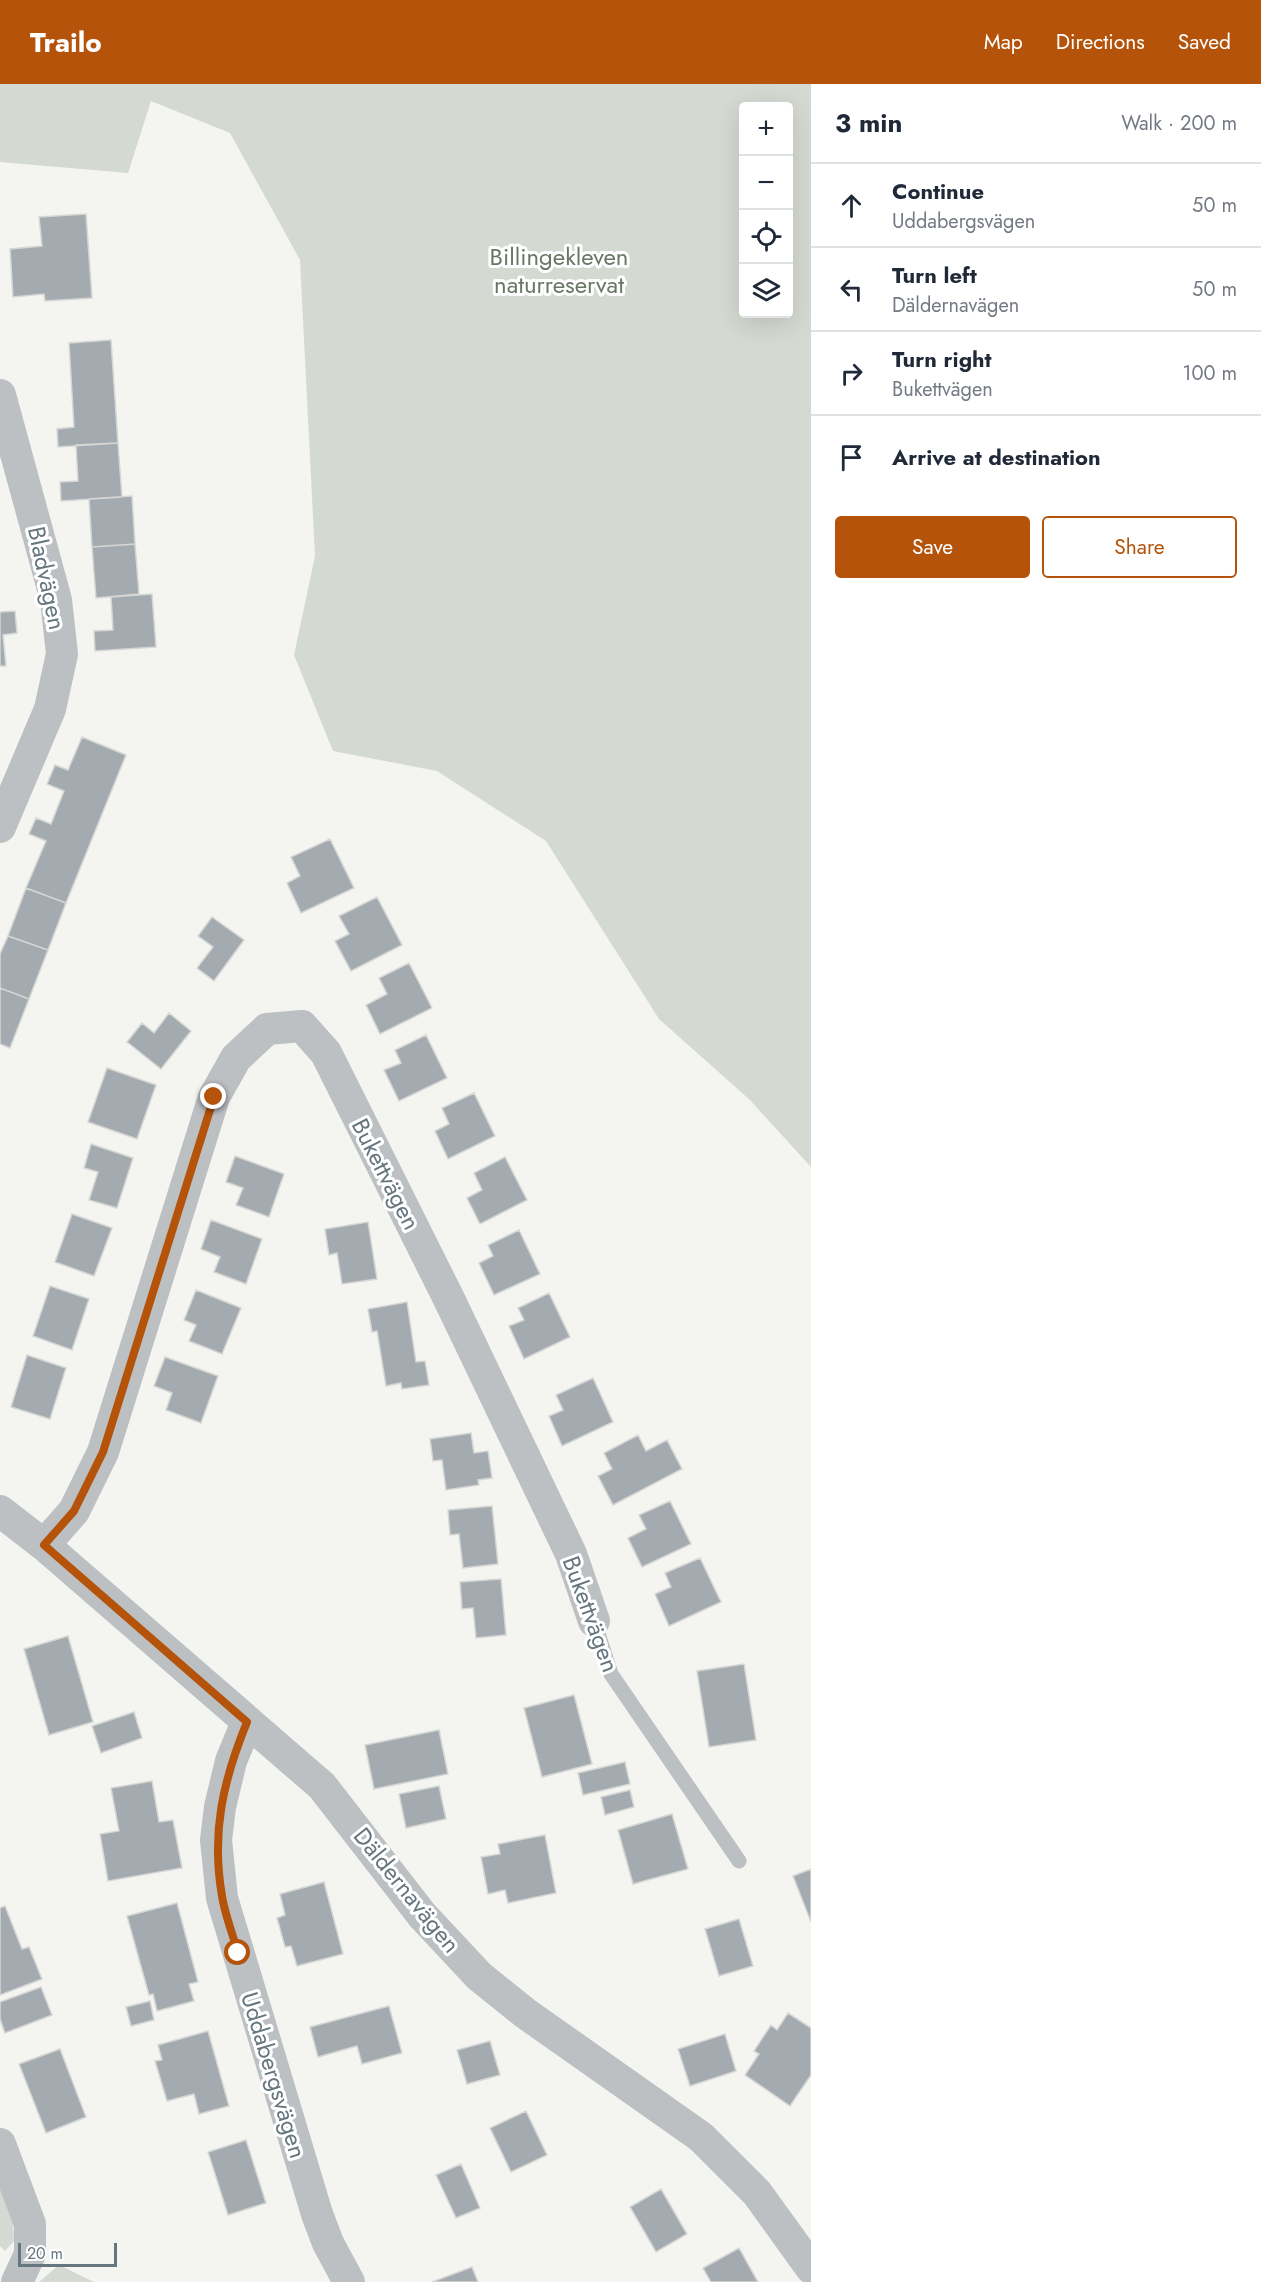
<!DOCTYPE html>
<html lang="en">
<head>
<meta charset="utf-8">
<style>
  :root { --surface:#fff; --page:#f6f6f7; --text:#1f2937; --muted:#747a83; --line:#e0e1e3; --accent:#b45309 }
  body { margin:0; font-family:Jost,sans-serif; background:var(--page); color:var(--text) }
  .controls { position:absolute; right:18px; top:18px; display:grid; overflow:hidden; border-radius:6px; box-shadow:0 6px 24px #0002 }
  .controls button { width:54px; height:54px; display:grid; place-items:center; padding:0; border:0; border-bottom:2px solid var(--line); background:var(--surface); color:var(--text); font:30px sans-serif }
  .scale { position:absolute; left:18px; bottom:15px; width:99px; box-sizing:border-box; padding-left:6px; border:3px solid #66767f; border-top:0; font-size:16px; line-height:21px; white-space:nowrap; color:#66767f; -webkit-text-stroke:4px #fff; paint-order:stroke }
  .stop { position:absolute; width:18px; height:18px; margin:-14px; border:4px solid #b45309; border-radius:50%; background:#fff }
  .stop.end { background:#b45309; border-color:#fff; box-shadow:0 2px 6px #0008 }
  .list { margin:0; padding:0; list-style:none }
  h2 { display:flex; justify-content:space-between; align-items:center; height:78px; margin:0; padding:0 24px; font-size:26px }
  h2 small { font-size:20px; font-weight:400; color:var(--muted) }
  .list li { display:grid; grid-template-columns:39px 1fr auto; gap:18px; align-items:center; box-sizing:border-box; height:84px; padding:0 24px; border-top:2px solid var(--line) }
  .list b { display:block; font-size:22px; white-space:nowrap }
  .list p { margin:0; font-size:20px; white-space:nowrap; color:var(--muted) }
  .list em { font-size:20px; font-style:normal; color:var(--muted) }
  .actions { display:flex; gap:12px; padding:18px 24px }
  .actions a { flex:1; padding:14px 0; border:2px solid var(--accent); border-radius:6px; text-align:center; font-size:21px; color:var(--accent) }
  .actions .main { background:var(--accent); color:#fff }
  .icon { flex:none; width:33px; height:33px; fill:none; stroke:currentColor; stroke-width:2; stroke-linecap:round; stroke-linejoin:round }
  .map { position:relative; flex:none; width:811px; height:2198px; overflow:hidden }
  header { display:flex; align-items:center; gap:36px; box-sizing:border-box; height:84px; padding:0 30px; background:var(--accent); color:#fff }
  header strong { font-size:28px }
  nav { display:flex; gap:33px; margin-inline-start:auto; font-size:21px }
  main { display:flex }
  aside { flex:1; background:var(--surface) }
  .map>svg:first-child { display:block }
</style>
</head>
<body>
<header>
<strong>Trailo</strong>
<nav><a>Map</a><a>Directions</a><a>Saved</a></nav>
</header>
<main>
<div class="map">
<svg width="811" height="2198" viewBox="0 0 811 2198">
  <rect width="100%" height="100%" fill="#f4f4f1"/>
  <!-- green -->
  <path fill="#d4d9d1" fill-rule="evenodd" d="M 0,0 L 811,0 L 811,1083 L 750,1016 L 659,935 L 546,757 L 437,687 L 333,667 L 294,571 L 315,472 L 300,176 L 230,49 L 151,17 L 128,89 L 0,78 ZM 744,22 L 788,22 L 788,230 L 744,230 Z
    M 0,2102 L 13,2135 L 14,2157 L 5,2167 L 0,2162 Z
    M 59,2181 L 94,2198 L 39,2198 Z"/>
  <!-- building -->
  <path fill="#a4abb0" stroke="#d6d6d4" stroke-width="1.5" d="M 86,130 L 92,214 L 45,217 L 44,210 L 13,213 L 10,165 L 42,162 L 39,133 Z
    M 111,256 L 118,359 L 58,363 L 57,345 L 74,343 L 69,259 Z
    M 118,359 L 122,413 L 61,417 L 60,398 L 78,397 L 76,361 Z
    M 132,412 L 135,460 L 92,463 L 89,415 Z
    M 135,460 L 139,510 L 96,514 L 92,463 Z
    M 152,510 L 156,563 L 95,567 L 94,547 L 113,546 L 111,513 Z
    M 15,527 L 17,549 L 3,551 L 6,582 L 0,582 L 0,528 Z
    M 82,653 L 126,671 L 66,819 L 26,804 L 46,757 L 29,750 L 36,734 L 51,740 L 64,707 L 47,700 L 55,681 L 68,686 Z
    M 330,755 L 354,804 L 301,829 L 287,799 L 300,792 L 291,773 Z
    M 26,804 L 66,819 L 48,866 L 8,852 Z
    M 377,813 L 402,861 L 351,887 L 335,857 L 349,850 L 339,832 Z
    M 212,833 L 244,856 L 214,897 L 197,884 L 213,863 L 198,852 Z
    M 8,852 L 48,866 L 29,915 L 0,904 L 0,870 Z
    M 409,879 L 432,924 L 380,950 L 366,921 L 387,910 L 379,894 Z
    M 0,904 L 29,915 L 10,964 L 0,960 Z
    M 169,929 L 191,947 L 161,985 L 127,958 L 142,939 L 154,949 Z
    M 426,951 L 447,994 L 399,1017 L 384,986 L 401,979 L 395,966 Z
    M 107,984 L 156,1001 L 137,1055 L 88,1038 Z
    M 474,1009 L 495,1052 L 448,1075 L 435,1047 L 449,1040 L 442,1024 Z
    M 91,1060 L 133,1074 L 117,1124 L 89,1116 L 98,1088 L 84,1084 Z
    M 235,1072 L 284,1090 L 269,1133 L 236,1121 L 243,1104 L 226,1098 Z
    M 505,1073 L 527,1116 L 480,1140 L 467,1114 L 482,1106 L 474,1089 Z
    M 72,1130 L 112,1144 L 94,1192 L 55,1178 Z
    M 211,1136 L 262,1155 L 246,1200 L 214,1188 L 220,1173 L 201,1165 Z
    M 368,1138 L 377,1195 L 342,1200 L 337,1169 L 329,1171 L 325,1145 Z
    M 519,1146 L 540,1190 L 494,1211 L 479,1179 L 493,1172 L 488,1161 Z
    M 50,1202 L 89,1215 L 72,1266 L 33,1252 Z
    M 196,1206 L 241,1224 L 222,1270 L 189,1257 L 196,1241 L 184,1236 Z
    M 549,1209 L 570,1253 L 524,1275 L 509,1242 L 524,1236 L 518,1224 Z
    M 407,1218 L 416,1278 L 425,1277 L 429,1301 L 402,1305 L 401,1299 L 386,1302 L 377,1247 L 372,1248 L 368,1225 Z
    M 27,1271 L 66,1284 L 50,1335 L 11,1323 Z
    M 165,1273 L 218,1292 L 201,1339 L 166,1326 L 172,1309 L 154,1302 Z
    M 593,1294 L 613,1338 L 562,1362 L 549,1332 L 563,1326 L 556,1311 Z
    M 471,1349 L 474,1369 L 488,1367 L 492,1394 L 478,1396 L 479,1401 L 446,1406 L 442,1376 L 433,1377 L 430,1355 Z
    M 638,1351 L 646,1367 L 667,1356 L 682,1385 L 613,1421 L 598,1392 L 612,1385 L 604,1369 Z
    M 670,1417 L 691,1460 L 642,1483 L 628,1454 L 646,1445 L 639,1431 Z
    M 492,1422 L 498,1480 L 463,1484 L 459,1450 L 450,1451 L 448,1426 Z
    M 700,1474 L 721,1518 L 669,1542 L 655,1510 L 671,1503 L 665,1489 Z
    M 501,1495 L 506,1551 L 476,1554 L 473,1524 L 462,1525 L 460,1498 Z
    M 68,1552 L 93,1638 L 49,1651 L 24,1565 Z
    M 744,1580 L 756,1656 L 709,1663 L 697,1587 Z
    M 574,1611 L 592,1680 L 542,1693 L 524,1624 Z
    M 134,1628 L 142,1654 L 101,1669 L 92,1642 Z
    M 439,1646 L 448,1690 L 374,1705 L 365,1661 Z
    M 625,1678 L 630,1700 L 583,1711 L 578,1689 Z
    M 152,1697 L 159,1738 L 173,1736 L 182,1784 L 108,1797 L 100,1750 L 119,1747 L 111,1704 Z
    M 439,1702 L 446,1735 L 406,1744 L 399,1710 Z
    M 630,1706 L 634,1723 L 605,1731 L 601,1713 Z
    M 672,1730 L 688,1785 L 633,1800 L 618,1746 Z
    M 545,1751 L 556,1809 L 508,1819 L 505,1806 L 488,1810 L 481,1773 L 500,1770 L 498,1760 Z
    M 811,1785 L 811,1838 L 793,1792 Z
    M 324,1798 L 343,1870 L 297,1882 L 291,1862 L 285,1863 L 277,1834 L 285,1831 L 280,1810 Z
    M 177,1819 L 198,1898 L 189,1900 L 194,1917 L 157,1927 L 153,1910 L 149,1911 L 127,1832 Z
    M 5,1822 L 22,1865 L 29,1863 L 42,1895 L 0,1911 L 0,1824 Z
    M 739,1835 L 753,1882 L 719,1892 L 705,1845 Z
    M 41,1903 L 52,1931 L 5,1949 L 0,1935 L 0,1918 Z
    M 150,1917 L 154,1936 L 131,1942 L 126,1923 Z
    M 389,1922 L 402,1969 L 362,1980 L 357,1962 L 318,1973 L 310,1943 Z
    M 788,1929 L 811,1944 L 811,1991 L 790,2022 L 745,1991 L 759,1970 L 754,1967 L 771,1941 L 777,1946 Z
    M 208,1947 L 229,2022 L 199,2030 L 194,2010 L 167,2017 L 155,1977 L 162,1976 L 158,1961 Z
    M 725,1950 L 736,1987 L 690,2002 L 678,1965 Z
    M 490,1957 L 500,1991 L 467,2000 L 457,1966 Z
    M 60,1965 L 86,2033 L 46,2049 L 19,1980 Z
    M 526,2027 L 547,2071 L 511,2088 L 490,2044 Z
    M 246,2056 L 266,2119 L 228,2131 L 208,2068 Z
    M 461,2080 L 480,2124 L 456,2134 L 436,2091 Z
    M 661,2105 L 687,2150 L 656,2168 L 630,2123 Z
    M 739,2164 L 758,2198 L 711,2198 L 703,2184 Z
    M 472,2183 L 478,2198 L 432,2198 Z"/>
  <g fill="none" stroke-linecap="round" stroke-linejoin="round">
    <!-- lane -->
    <path stroke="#bcc0c3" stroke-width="15" d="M 594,1537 L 611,1590 L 739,1777"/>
    <!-- street -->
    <path stroke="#bcc0c3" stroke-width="32" d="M 0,311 L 56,516 L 62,570 L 50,625 L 0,743
      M 0,1427 L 44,1461 L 322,1702 L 422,1831 L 479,1892 L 525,1929 L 701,2053 L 757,2109 L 811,2184
      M 44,1461 L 74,1427 L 103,1368 L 214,1013 L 236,974 L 267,945 L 302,942 L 326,969 L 449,1215 L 571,1470 L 594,1537
      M 247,1638 L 231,1677 L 220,1723 L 216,1756 L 222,1814 L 317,2130 L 328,2159 L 349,2198
      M 0,2060 L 30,2140 L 30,2170 L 17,2198"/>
  </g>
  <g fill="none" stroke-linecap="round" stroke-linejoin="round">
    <!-- route -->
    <path stroke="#b45309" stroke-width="8" d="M 214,1013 L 103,1368 L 74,1427 L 44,1461 L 247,1638 C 223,1697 211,1748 222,1812 C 225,1831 233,1851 238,1869"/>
  </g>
  <g text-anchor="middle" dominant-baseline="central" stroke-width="6" stroke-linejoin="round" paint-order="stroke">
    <!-- park labels -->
    <g font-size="24" fill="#697765" stroke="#fff">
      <text x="559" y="172">Billingekleven<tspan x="559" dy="28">naturreservat</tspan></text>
    </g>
    <!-- street labels -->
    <g font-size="24" fill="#66767f" stroke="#fff">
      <text transform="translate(47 494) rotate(78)">Bladvägen</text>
      <text transform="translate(386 1090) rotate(63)">Bukettvägen</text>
      <text transform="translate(591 1530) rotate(70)">Bukettvägen</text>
      <text transform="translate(407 1806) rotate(51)">Däldernavägen</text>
      <text transform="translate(274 1991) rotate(73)">Uddabergsvägen</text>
    </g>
  </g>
</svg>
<div class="controls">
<button>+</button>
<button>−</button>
<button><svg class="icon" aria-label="locate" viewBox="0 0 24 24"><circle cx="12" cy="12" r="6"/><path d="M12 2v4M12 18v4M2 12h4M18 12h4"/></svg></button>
<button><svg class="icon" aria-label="layers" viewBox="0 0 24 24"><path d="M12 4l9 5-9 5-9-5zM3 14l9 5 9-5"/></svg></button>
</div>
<div class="scale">20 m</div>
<div class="stop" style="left:238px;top:1869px"></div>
<div class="stop end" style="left:214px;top:1013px"></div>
</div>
<aside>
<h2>3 min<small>Walk · 200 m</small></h2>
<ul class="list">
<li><svg class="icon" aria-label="ahead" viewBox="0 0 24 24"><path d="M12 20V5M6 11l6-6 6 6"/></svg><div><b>Continue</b><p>Uddabergsvägen</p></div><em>50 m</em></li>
<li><svg class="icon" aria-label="left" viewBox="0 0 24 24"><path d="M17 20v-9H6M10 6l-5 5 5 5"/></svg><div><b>Turn left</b><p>Däldernavägen</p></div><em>50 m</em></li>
<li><svg class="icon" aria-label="right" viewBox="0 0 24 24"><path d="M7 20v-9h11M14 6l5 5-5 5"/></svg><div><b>Turn right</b><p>Bukettvägen</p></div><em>100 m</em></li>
<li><svg class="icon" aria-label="arrive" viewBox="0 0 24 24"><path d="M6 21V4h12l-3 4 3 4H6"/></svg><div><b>Arrive at destination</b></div></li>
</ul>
<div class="actions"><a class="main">Save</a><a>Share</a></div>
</aside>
</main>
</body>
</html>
